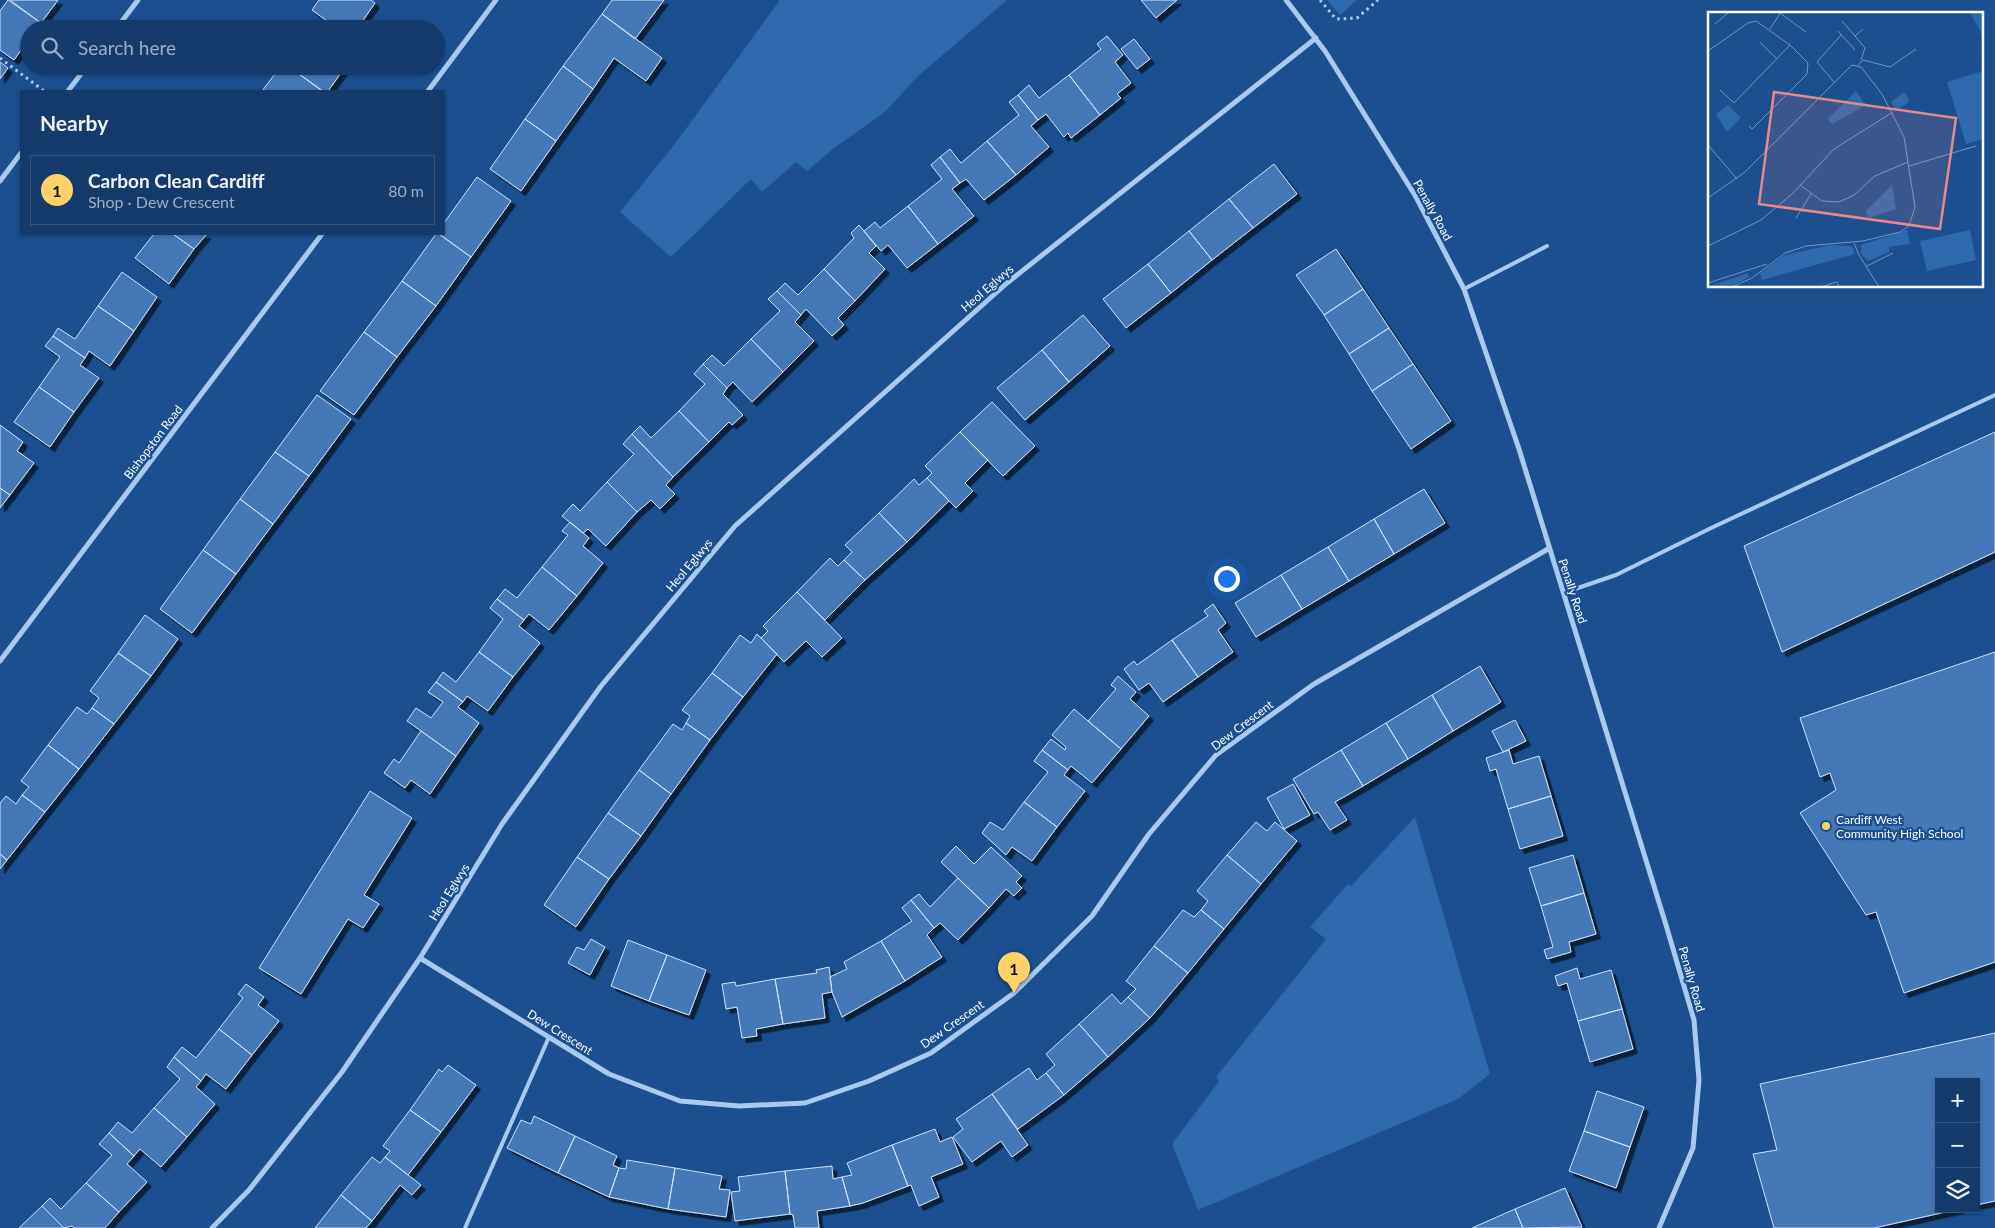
<!DOCTYPE html>
<html lang="en">
<head>
<meta charset="utf-8">
<style>
  :root { --surface:#143b6b; --page:#1d4271; --text:#f1f3f6; --muted:#9dadc1; --line:#33557e; --accent:#ffd166 }
  body { margin:0; font-family:Lato,sans-serif; background:var(--page); color:var(--text) }
  .controls { position:absolute; right:15px; bottom:15px; display:grid; overflow:hidden; border-radius:0px; box-shadow:0 1px 4px #0004 }
  .controls button { width:45px; height:45px; display:grid; place-items:center; padding:0; border:0; border-bottom:1px solid var(--line); background:var(--surface); color:var(--text); font:25px sans-serif }
  .you { position:absolute; left:1226px; top:578px; width:18px; height:18px; margin:-12px; border:4px solid #fff; border-radius:50%; background:#1a73e8; box-shadow:0 0 0 8px #1a73e833 }
  .badge { display:grid; place-items:center; width:32px; height:32px; border-radius:50%; background:var(--accent); color:#111; font-size:16px; font-weight:700 }
  .pin { position:absolute; translate:-50% -41px; filter:drop-shadow(0 1px 2px #0008) }
  .pin::after { content:''; position:absolute; top:26px; width:18px; height:15px; background:inherit; clip-path:polygon(0 0,100% 0,50% 100%) }
  .list { margin:0; padding:0; list-style:none }
  h2 { display:flex; justify-content:space-between; align-items:center; height:65px; margin:0; padding:0 20px; font-size:21px }
  h2 small { font-size:16px; font-weight:400; color:var(--muted) }
  .list li { display:grid; grid-template-columns:32px 1fr auto; gap:15px; align-items:center; box-sizing:border-box; height:70px; margin:0 10px 10px; padding:0 10px; border:1px solid var(--line); border-radius:0px }
  .list b { display:block; font-size:19px; white-space:nowrap }
  .list p { margin:0; font-size:16px; white-space:nowrap; color:var(--muted) }
  .list em { font-size:16px; font-style:normal; color:var(--muted) }
  .icon { flex:none; width:28px; height:28px; fill:none; stroke:currentColor; stroke-width:2; stroke-linecap:round; stroke-linejoin:round }
  .map { position:relative; flex:none; width:1995px; height:1228px; overflow:hidden }
  .search { position:absolute; background:var(--surface); box-shadow:0 1px 4px #0004; left:20px; top:20px; width:425px; height:55px; display:flex; align-items:center; gap:12px; box-sizing:border-box; padding:0 18px; border-radius:28px; color:var(--muted); font-size:19px }
  .panel { position:absolute; background:var(--surface); box-shadow:0 1px 4px #0004; left:20px; top:90px; width:425px; height:145px; border-radius:0px }
  .map>svg:first-child { display:block }
</style>
</head>
<body>
<div class="map">
<svg width="1995" height="1228" viewBox="0 0 1995 1228">
  <defs>
    <filter id="shadow"><feDropShadow dx="4.5" dy="4.5" stdDeviation="0" flood-color="#0009"/></filter>
  </defs>
  <rect width="100%" height="100%" fill="#1b4f8f"/>
  <!-- green -->
  <path fill="#2e69ad" d="M 780,0 L 1007,0 L 917,77 L 886,111 L 834,148 L 807,171 L 796,162 L 762,192 L 751,179 L 671,257 L 620,212 L 674,145 Z
    M 1327,0 L 1357,0 L 1340,15 Z
    M 1415,817 L 1490,1074 L 1458,1099 L 1198,1210 L 1172,1144 L 1219,1081 L 1216,1077 L 1326,939 L 1310,927 L 1348,884 L 1351,886 Z"/>
  <!-- building -->
  <path fill="#4478b7" stroke="#cfe3fa" filter="url(#shadow)" d="M 8,0 L 41,23 L 37,29 L 29,29 L 29,39 L 14,60 L 0,50 L 0,11 Z
    M 10,0 L 58,0 L 41,23 Z
    M 319,0 L 371,0 L 375,3 L 357,29 L 338,29 L 312,10 Z
    M 612,0 L 664,0 L 635,39 L 602,14 Z
    M 1141,0 L 1177,0 L 1156,18 Z
    M 602,14 L 662,58 L 646,81 L 614,58 L 593,89 L 563,66 Z
    M 1107,36 L 1123,55 L 1115,62 L 1131,83 L 1117,94 L 1121,98 L 1100,115 L 1069,75 L 1101,49 L 1097,44 Z
    M 1134,39 L 1150,59 L 1137,69 L 1121,49 Z
    M 0,62 L 8,68 L 0,79 Z
    M 281,66 L 288,66 L 322,91 L 262,91 Z
    M 288,66 L 346,66 L 328,91 L 323,91 Z
    M 563,66 L 593,89 L 556,141 L 525,119 Z
    M 1069,75 L 1100,115 L 1071,138 L 1068,133 L 1064,137 L 1046,114 L 1038,120 L 1018,95 L 1029,85 L 1039,98 Z
    M 1018,95 L 1038,120 L 1031,126 L 1049,147 L 1016,175 L 987,141 L 1019,115 L 1009,102 Z
    M 525,119 L 556,141 L 521,191 L 490,169 Z
    M 987,141 L 1016,175 L 984,200 L 966,179 L 960,183 L 940,157 L 950,149 L 961,163 Z
    M 940,157 L 960,183 L 952,189 L 974,216 L 938,244 L 908,206 L 942,179 L 931,165 Z
    M 1274,164 L 1297,194 L 1253,228 L 1229,199 Z
    M 477,177 L 511,201 L 471,257 L 439,234 L 444,234 L 444,223 Z
    M 1229,199 L 1253,228 L 1212,260 L 1189,231 Z
    M 908,206 L 938,244 L 907,268 L 888,245 L 881,251 L 864,231 L 875,222 L 880,228 Z
    M 859,225 L 876,246 L 869,253 L 885,269 L 855,301 L 824,269 L 854,238 L 851,233 Z
    M 1189,231 L 1212,260 L 1171,293 L 1148,264 Z
    M 154,234 L 173,234 L 194,249 L 169,284 L 135,258 Z
    M 173,234 L 207,234 L 194,249 Z
    M 436,234 L 439,234 L 471,257 L 436,306 L 402,281 Z
    M 1336,249 L 1363,289 L 1324,315 L 1296,275 Z
    M 1148,264 L 1171,293 L 1126,328 L 1103,299 Z
    M 824,269 L 855,301 L 838,318 L 844,325 L 832,336 L 806,309 L 801,315 L 777,291 L 785,283 L 798,295 Z
    M 122,272 L 157,297 L 134,331 L 98,306 Z
    M 402,281 L 436,306 L 397,357 L 364,332 Z
    M 1363,289 L 1389,328 L 1349,354 L 1324,315 Z
    M 777,291 L 801,315 L 795,322 L 814,341 L 783,372 L 751,339 L 780,311 L 768,299 Z
    M 98,306 L 134,331 L 110,366 L 89,351 L 85,358 L 53,336 L 58,328 L 75,339 Z
    M 1083,315 L 1110,346 L 1069,382 L 1042,350 Z
    M 1389,328 L 1413,364 L 1372,391 L 1349,354 Z
    M 364,332 L 397,357 L 354,415 L 320,391 Z
    M 53,336 L 85,358 L 80,365 L 99,378 L 74,412 L 39,387 L 60,357 L 45,346 Z
    M 751,339 L 783,372 L 752,402 L 733,382 L 727,388 L 703,364 L 712,355 L 724,366 Z
    M 1042,350 L 1069,382 L 1025,420 L 997,388 Z
    M 703,364 L 727,388 L 723,394 L 743,415 L 732,425 L 729,422 L 709,442 L 679,411 L 705,384 L 694,374 Z
    M 1413,364 L 1451,421 L 1411,449 L 1372,391 Z
    M 39,387 L 74,412 L 50,447 L 14,422 Z
    M 317,395 L 351,419 L 309,476 L 275,452 Z
    M 992,402 L 1035,446 L 1003,476 L 960,432 Z
    M 679,411 L 709,442 L 673,477 L 632,434 L 640,426 L 651,438 Z
    M 0,425 L 23,442 L 17,451 L 34,463 L 10,495 L 0,488 Z
    M 960,432 L 988,460 L 965,483 L 973,491 L 956,508 L 927,478 L 932,473 L 925,466 Z
    M 1995,432 L 1995,552 L 1782,652 L 1744,546 Z
    M 632,434 L 673,477 L 666,485 L 675,494 L 660,509 L 651,500 L 637,512 L 607,482 L 634,454 L 623,444 Z
    M 275,452 L 309,476 L 273,524 L 240,499 Z
    M 927,478 L 949,501 L 907,542 L 879,513 L 914,479 L 919,485 Z
    M 607,482 L 637,512 L 606,546 L 588,529 L 583,533 L 562,516 L 573,504 L 580,511 Z
    M 0,488 L 10,495 L 0,508 Z
    M 1424,489 L 1445,523 L 1394,554 L 1374,519 Z
    M 240,499 L 273,524 L 236,574 L 203,550 Z
    M 879,513 L 907,542 L 865,580 L 844,560 L 852,552 L 845,545 Z
    M 1374,519 L 1394,554 L 1349,581 L 1328,547 Z
    M 570,522 L 589,538 L 583,546 L 603,563 L 577,596 L 542,567 L 568,535 L 562,531 Z
    M 1328,547 L 1349,581 L 1302,609 L 1281,575 Z
    M 203,550 L 236,574 L 192,633 L 160,609 Z
    M 830,558 L 838,566 L 844,560 L 865,580 L 825,620 L 797,592 Z
    M 542,567 L 577,596 L 549,630 L 529,614 L 524,620 L 497,599 L 505,589 L 517,598 Z
    M 1281,575 L 1302,609 L 1256,637 L 1235,603 Z
    M 797,592 L 842,638 L 822,657 L 806,641 L 784,662 L 761,638 L 768,631 L 763,626 Z
    M 497,599 L 524,620 L 519,626 L 540,643 L 513,677 L 479,652 L 503,619 L 490,608 Z
    M 1213,604 L 1226,623 L 1218,630 L 1233,652 L 1198,677 L 1172,640 L 1208,616 L 1204,611 Z
    M 145,615 L 178,639 L 151,676 L 118,653 Z
    M 757,634 L 777,654 L 743,697 L 712,673 L 740,635 L 751,643 Z
    M 1172,640 L 1198,677 L 1163,702 L 1149,683 L 1139,690 L 1124,669 L 1134,661 L 1137,665 Z
    M 479,652 L 513,677 L 488,711 L 467,696 L 463,702 L 436,682 L 443,672 L 456,682 Z
    M 1995,652 L 1995,962 L 1904,993 L 1876,912 L 1866,915 L 1800,813 L 1836,790 L 1830,773 L 1820,777 L 1800,718 Z
    M 118,653 L 151,676 L 114,724 L 92,708 L 99,698 L 90,691 Z
    M 1480,666 L 1501,702 L 1453,731 L 1432,695 Z
    M 712,673 L 743,697 L 710,740 L 686,723 L 690,716 L 682,710 Z
    M 1118,676 L 1136,692 L 1130,699 L 1149,716 L 1121,749 L 1088,721 L 1116,689 L 1111,685 Z
    M 436,682 L 463,702 L 458,707 L 479,723 L 456,756 L 407,721 L 416,708 L 431,718 L 443,702 L 428,692 Z
    M 1432,695 L 1453,731 L 1408,759 L 1386,723 Z
    M 77,707 L 87,714 L 92,708 L 114,724 L 79,769 L 48,745 Z
    M 1074,709 L 1121,749 L 1092,783 L 1071,766 L 1068,770 L 1042,750 L 1051,739 L 1065,750 L 1066,747 L 1052,735 Z
    M 1515,720 L 1526,741 L 1503,752 L 1492,731 Z
    M 686,723 L 710,740 L 671,794 L 639,770 L 673,724 L 682,730 Z
    M 1386,723 L 1408,759 L 1363,786 L 1341,750 Z
    M 421,731 L 456,756 L 430,794 L 411,780 L 405,788 L 384,773 L 394,759 L 399,763 Z
    M 48,745 L 79,769 L 45,812 L 22,795 L 29,787 L 21,781 Z
    M 1042,750 L 1068,770 L 1064,775 L 1085,791 L 1057,827 L 1024,802 L 1048,772 L 1034,761 Z
    M 1341,750 L 1363,786 L 1335,802 L 1347,820 L 1330,830 L 1318,812 L 1314,814 L 1293,779 Z
    M 1509,750 L 1513,764 L 1539,756 L 1551,796 L 1508,809 L 1496,769 L 1490,771 L 1486,758 Z
    M 639,770 L 671,794 L 641,836 L 608,813 Z
    M 1293,784 L 1310,815 L 1284,829 L 1267,798 Z
    M 370,791 L 412,818 L 364,895 L 379,904 L 363,928 L 348,919 L 301,994 L 259,968 Z
    M 22,795 L 45,812 L 7,860 L 0,854 L 0,803 L 6,796 L 16,804 Z
    M 1551,796 L 1563,836 L 1520,849 L 1508,809 Z
    M 1024,802 L 1057,827 L 1032,861 L 1012,847 L 1006,855 L 982,833 L 990,822 L 1003,830 Z
    M 608,813 L 641,836 L 609,879 L 577,857 Z
    M 1256,822 L 1267,831 L 1275,822 L 1297,841 L 1261,884 L 1227,855 Z
    M 956,846 L 974,864 L 991,847 L 1022,876 L 1016,882 L 1022,888 L 1014,896 L 1006,889 L 989,908 L 941,862 Z
    M 0,854 L 7,860 L 0,869 Z
    M 1227,855 L 1261,884 L 1224,929 L 1201,910 L 1208,901 L 1197,891 Z
    M 1573,855 L 1584,893 L 1541,906 L 1529,868 Z
    M 577,857 L 609,879 L 576,927 L 544,905 Z
    M 958,878 L 989,908 L 958,940 L 940,923 L 934,928 L 911,900 L 919,894 L 930,907 Z
    M 1584,893 L 1596,934 L 1569,942 L 1571,952 L 1547,959 L 1544,950 L 1553,947 L 1541,906 Z
    M 911,900 L 934,928 L 927,935 L 942,957 L 905,981 L 881,941 L 912,921 L 902,908 Z
    M 1183,910 L 1194,917 L 1201,910 L 1224,929 L 1188,973 L 1154,946 Z
    M 591,939 L 605,947 L 590,975 L 568,963 L 577,947 L 584,950 Z
    M 628,940 L 667,955 L 649,1001 L 611,986 Z
    M 881,941 L 905,981 L 842,1017 L 832,992 L 830,977 L 847,969 L 844,962 Z
    M 1154,946 L 1188,973 L 1150,1018 L 1128,997 L 1136,989 L 1126,981 Z
    M 667,955 L 706,970 L 689,1015 L 649,1001 Z
    M 829,967 L 832,992 L 822,994 L 825,1018 L 783,1024 L 775,979 L 817,973 L 816,970 Z
    M 1577,968 L 1580,979 L 1611,970 L 1622,1009 L 1578,1021 L 1567,983 L 1558,986 L 1555,976 Z
    M 775,979 L 783,1024 L 756,1029 L 757,1036 L 742,1038 L 737,1007 L 726,1009 L 722,984 L 735,982 L 736,986 Z
    M 246,984 L 264,997 L 258,1005 L 279,1021 L 252,1055 L 219,1029 L 243,998 L 238,994 Z
    M 1112,994 L 1121,1004 L 1128,997 L 1150,1018 L 1108,1057 L 1079,1024 Z
    M 1622,1009 L 1633,1049 L 1590,1062 L 1578,1021 Z
    M 1079,1024 L 1108,1057 L 1064,1095 L 1046,1073 L 1055,1065 L 1046,1054 Z
    M 219,1029 L 252,1055 L 226,1089 L 206,1074 L 201,1081 L 174,1057 L 182,1047 L 196,1058 Z
    M 1995,1033 L 1995,1201 L 1976,1205 L 1976,1082 L 1939,1082 L 1939,1209 L 1959,1209 L 1874,1228 L 1774,1228 L 1753,1154 L 1777,1150 L 1760,1084 Z
    M 174,1057 L 201,1081 L 196,1087 L 215,1104 L 187,1137 L 154,1108 L 180,1079 L 167,1067 Z
    M 448,1065 L 476,1085 L 441,1132 L 410,1110 L 439,1069 L 442,1072 Z
    M 1029,1068 L 1037,1080 L 1046,1073 L 1064,1095 L 1018,1129 L 992,1094 Z
    M 1597,1091 L 1644,1107 L 1630,1147 L 1584,1131 Z
    M 992,1094 L 1028,1145 L 1012,1157 L 1001,1141 L 972,1162 L 953,1137 L 963,1129 L 956,1119 Z
    M 154,1108 L 187,1137 L 161,1167 L 140,1149 L 134,1156 L 109,1133 L 118,1122 L 132,1133 Z
    M 410,1110 L 441,1132 L 408,1175 L 385,1157 L 390,1151 L 383,1146 Z
    M 534,1116 L 575,1136 L 558,1173 L 507,1148 L 521,1120 L 531,1124 Z
    M 935,1129 L 940,1142 L 952,1137 L 963,1164 L 931,1177 L 939,1197 L 919,1206 L 911,1185 L 908,1186 L 892,1145 Z
    M 1584,1131 L 1630,1147 L 1616,1188 L 1569,1171 Z
    M 109,1133 L 134,1156 L 127,1164 L 147,1182 L 119,1212 L 86,1183 L 112,1155 L 99,1144 Z
    M 575,1136 L 617,1156 L 613,1165 L 619,1168 L 609,1197 L 558,1173 Z
    M 892,1145 L 908,1186 L 863,1203 L 850,1206 L 842,1177 L 852,1175 L 847,1163 Z
    M 372,1157 L 380,1163 L 385,1157 L 421,1185 L 412,1195 L 400,1185 L 372,1221 L 341,1195 Z
    M 627,1160 L 675,1168 L 668,1209 L 609,1197 L 619,1168 L 626,1169 Z
    M 832,1166 L 833,1179 L 842,1177 L 850,1206 L 817,1211 L 819,1228 L 795,1228 L 793,1215 L 790,1214 L 785,1171 Z
    M 675,1168 L 722,1176 L 719,1189 L 730,1190 L 726,1217 L 668,1209 Z
    M 785,1171 L 790,1214 L 735,1221 L 731,1192 L 740,1191 L 738,1177 Z
    M 86,1183 L 119,1212 L 105,1228 L 74,1228 L 72,1226 L 64,1228 L 42,1206 L 50,1198 L 61,1209 Z
    M 1565,1188 L 1582,1227 L 1523,1228 L 1515,1209 Z
    M 341,1195 L 372,1221 L 366,1228 L 315,1228 Z
    M 42,1206 L 64,1228 L 19,1228 Z
    M 1515,1209 L 1523,1228 L 1472,1228 Z"/>
  <g fill="none" stroke-linecap="round" stroke-linejoin="round">
    <!-- path -->
    <path stroke="#a9c9ee" stroke-width="3" stroke-dasharray="2.5 4" stroke-linecap="butt" d="M 1320,0 L 1336,19 L 1357,18 L 1378,0
      M 0,58 L 44,91"/>
    <!-- service -->
    <path stroke="#a9c9ee" stroke-width="4" d="M 1464,289 L 1547,246
      M 1563,593 L 1616,575 L 1709,529 L 1995,395
      M 465,1228 L 549,1037"/>
    <!-- minor -->
    <path stroke="#a9c9ee" stroke-width="5" d="M 1286,0 L 1325,51 L 1416,197 L 1464,289 L 1519,449 L 1666,925 L 1694,1020 L 1699,1080 L 1693,1148 L 1659,1228
      M 116,29 L 138,0
      M 68,91 L 87,66
      M 428,91 L 496,0
      M 0,181 L 21,153
      M 0,661 L 322,234
      M 420,958 L 609,1074 L 680,1101 L 739,1106 L 805,1103 L 869,1081 L 931,1053 L 1014,993 L 1092,916 L 1149,834 L 1216,755 L 1314,684 L 1548,549
      M 212,1228 L 249,1190 L 342,1072 L 420,958 L 502,824 L 601,686 L 735,526 L 1007,283 L 1316,38"/>
  </g>
  <!-- markers -->
  <circle fill="#ffd166" stroke="#1b4f8f" stroke-width="2" cx="1826" cy="826" r="5"/>
  <g text-anchor="middle" dominant-baseline="central" stroke-width="4.5" stroke-linejoin="round" paint-order="stroke">
    <!-- street labels -->
    <g font-size="12" fill="#fff" stroke="#1b4f8f">
      <text transform="translate(1433 210) rotate(61)">Penally Road</text>
      <text transform="translate(987 288) rotate(-41)">Heol Eglwys</text>
      <text transform="translate(153 442) rotate(-53)">Bishopston Road</text>
      <text transform="translate(689 565) rotate(-50)">Heol Eglwys</text>
      <text transform="translate(1573 591) rotate(72)">Penally Road</text>
      <text transform="translate(1242 725) rotate(-37)">Dew Crescent</text>
      <text transform="translate(449 892) rotate(-58)">Heol Eglwys</text>
      <text transform="translate(1692 979) rotate(74)">Penally Road</text>
      <text transform="translate(952 1024) rotate(-35)">Dew Crescent</text>
      <text transform="translate(560 1032) rotate(32)">Dew Crescent</text>
    </g>
    <!-- poi labels -->
    <g font-size="12" fill="#fff" stroke="#1b4f8f" text-anchor="start">
      <text x="1836" y="819">Cardiff West<tspan x="1836" dy="14">Community High School</tspan></text>
    </g>
  </g>
  <!-- overview -->
  <g transform="translate(1708 12)">
    <rect width="275" height="275" fill="#1b4f8f"/>
    <path d="M 262,0 L 275,0 L 275,26 L 271,17 ZM 275,59 L 275,127 L 258,132 L 239,70 ZM 148,79 L 158,93 L 124,112 L 120,107 ZM 196,80 L 202,89 L 188,99 L 183,90 ZM 20,93 L 33,106 L 19,120 L 8,102 ZM 184,173 L 188,197 L 160,206 L 158,199 ZM 199,218 L 202,232 L 181,235 L 181,240 L 160,249 L 153,242 L 153,233 ZM 262,218 L 268,248 L 219,259 L 212,229 ZM 123,233 L 144,234 L 147,242 L 54,268 L 52,261 L 77,243 ZM 40,261 L 41,265 L 26,273 L 0,275 Z" fill="#2e69ad"/>
    <path fill="none" stroke="#7695bc" stroke-width="1" d="M 72,1 L 98,20M 134,9 L 147,24M 7,12 L 21,0M 62,17 L 73,0M 130,19 L 147,38M 52,30 L 69,47M 0,39 L 40,11 L 48,9 L 82,33 L 100,51 L 99,62 L 44,117 L 41,114M 153,48 L 157,36 L 147,24 L 155,17M 150,53 L 155,48 L 182,55 L 208,37M 127,71 L 109,50 L 133,23M 12,78 L 26,91 L 82,33M 0,133 L 29,167M 201,154 L 268,134M 92,173 L 114,189 L 131,190 L 146,183 L 167,164 L 200,150M 0,186 L 37,160 L 144,53 L 153,55 L 174,82 L 196,125 L 207,195 L 201,214 L 192,220 L 155,229 L 98,234 L 77,241 L 44,266 L 24,275M 88,206 L 103,182M 146,231 L 151,243 L 171,275M 0,234 L 53,208 L 84,182 L 126,137 L 185,100M 159,254 L 185,241M 0,271 L 59,252M 112,275 L 129,270 L 131,275"/>
    <path fill="#e88989" fill-opacity="0.15" stroke="#e88989" stroke-width="2.5" d="M 66,80 L 248,106 L 232,217 L 51,192 Z"/>
    <rect width="275" height="275" fill="none" stroke="#fff" stroke-width="2.5"/>
  </g>
</svg>
<div class="controls">
<button>+</button>
<button>−</button>
<button><svg class="icon" aria-label="layers" viewBox="0 0 24 24"><path d="M12 4l9 5-9 5-9-5zM3 14l9 5 9-5"/></svg></button>
</div>
<div class="you"></div>
<div class="pin badge" style="left:1014px;top:993px">1</div>
<div class="search"><svg class="icon" aria-label="search" viewBox="0 0 24 24"><circle cx="10" cy="10" r="6"/><path d="M15 15l6 6"/></svg>Search here</div>
<section class="panel">
<h2>Nearby<small></small></h2>
<ul class="list">
<li><span class="badge">1</span><div><b>Carbon Clean Cardiff</b><p>Shop · Dew Crescent</p></div><em>80 m</em></li>
</ul>
</section>
</div>
</body>
</html>
